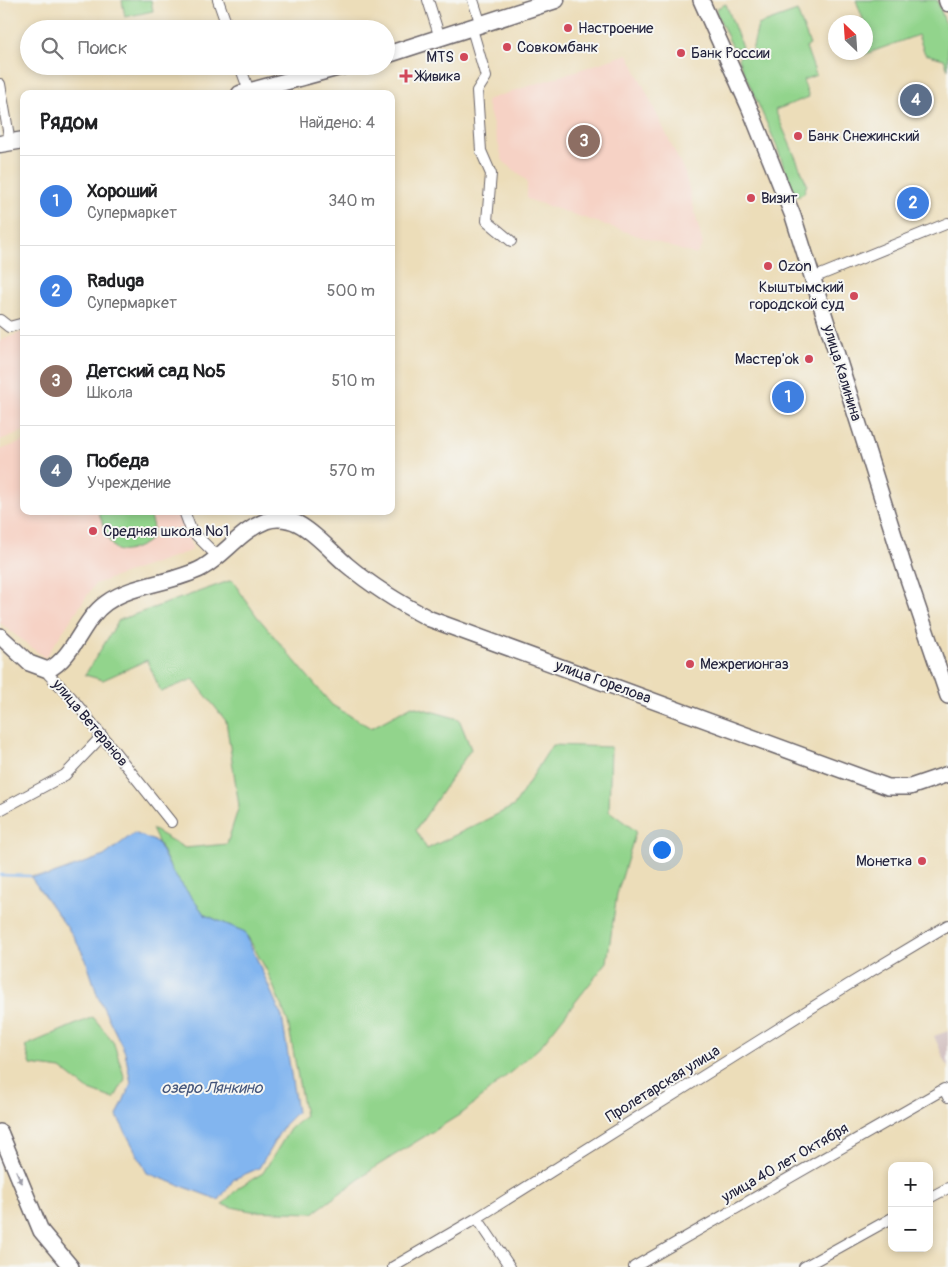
<!DOCTYPE html>
<html lang="ru">
<head>
<meta charset="utf-8">
<style>
  :root { --surface:#fff; --page:#f2f2f2; --text:#202124; --muted:#757577; --line:#e0e0e0; --accent:#d1495b }
  body { margin:0; font-family:Pangolin,sans-serif; background:var(--page); color:var(--text) }
  .controls { position:absolute; right:15px; bottom:15px; display:grid; overflow:hidden; border-radius:10px; box-shadow:0 2px 8px #0003 }
  .controls button { width:45px; height:45px; display:grid; place-items:center; padding:0; border:0; border-bottom:1px solid var(--line); background:var(--surface); color:var(--text); font:25px sans-serif }
  .compass { position:absolute; left:828px; top:15px; width:45px; height:45px; border-radius:50%; background:var(--surface); box-shadow:0 2px 8px #0003; rotate:335deg }
  .you { position:absolute; left:661px; top:849px; width:18px; height:18px; margin:-12px; border:4px solid #fff; border-radius:50%; background:#1a73e8; box-shadow:0 0 0 8px #1a73e833 }
  .badge { display:grid; place-items:center; width:32px; height:32px; border-radius:50%; background:var(--accent); color:#fff; font-size:16px; font-weight:700 }
  .pin { position:absolute; translate:-50% -50%; border:2px solid #fff; box-shadow:0 1px 5px #0006 }
  .list { margin:0; padding:0; list-style:none }
  h2 { display:flex; justify-content:space-between; align-items:center; height:65px; margin:0; padding:0 20px; font-size:21px }
  h2 small { font-size:16px; font-weight:400; color:var(--muted) }
  .list li { display:grid; grid-template-columns:32px 1fr auto; gap:15px; align-items:center; box-sizing:border-box; height:90px; padding:0 20px; border-top:1px solid var(--line) }
  .list b { display:block; font-size:19px; white-space:nowrap }
  .list p { margin:0; font-size:16px; white-space:nowrap; color:var(--muted) }
  .list em { font-size:16px; font-style:normal; color:var(--muted) }
  .icon { flex:none; width:28px; height:28px; fill:none; stroke:currentColor; stroke-width:2; stroke-linecap:round; stroke-linejoin:round }
  .map { position:relative; flex:none; width:948px; height:1267px; overflow:hidden }
  .search { position:absolute; background:var(--surface); box-shadow:0 2px 8px #0003; left:20px; top:20px; width:375px; height:55px; display:flex; align-items:center; gap:12px; box-sizing:border-box; padding:0 18px; border-radius:28px; color:var(--muted); font-size:19px }
  .panel { position:absolute; background:var(--surface); box-shadow:0 2px 8px #0003; left:20px; top:90px; width:375px; height:425px; border-radius:10px }
  .map>svg:first-child { display:block }
</style>
</head>
<body>
<div class="map">
<svg width="948" height="1267" viewBox="0 0 948 1267">
  <rect width="100%" height="100%" fill="#f6f6f2"/>
  <filter id="ink" filterUnits="userSpaceOnUse"><feTurbulence type="fractalNoise" baseFrequency=".02" numOctaves="2"/><feDisplacementMap in="SourceGraphic" scale="10" xChannelSelector="R" yChannelSelector="G"/><feConvolveMatrix kernelMatrix="1 2 1 2 8 2 1 2 1" color-interpolation-filters="sRGB"/></filter>
  <filter id="wash" filterUnits="userSpaceOnUse"><feTurbulence type="fractalNoise" baseFrequency=".0096" numOctaves="4" result="noise"/><feDisplacementMap in="SourceGraphic" scale="20" xChannelSelector="R" yChannelSelector="G"/><feGaussianBlur stdDeviation="1.12" result="paint"/><feColorMatrix in="noise" values="0 0 0 0 0 0 0 0 0 0 0 0 0 0 0 0 0 1.4 0 .05"/><feComposite in="paint" operator="in"/></filter>
  <g filter="url(#wash)">
    <rect width="100%" height="100%" fill="#ecddb9"/>
    <!-- built -->
    <path fill="#f6d2c5" d="M 628,54 L 685,173 L 703,245 L 696,255 L 527,199 L 527,181 L 503,161 L 486,100 Z
      M 24,331 L 24,431 L 0,440 L 0,341 Z
      M 24,441 L 24,511 L 178,511 L 193,550 L 95,584 L 45,658 L 0,623 L 0,450 Z"/>
    <!-- industrial -->
    <path fill="#d1bfbf" d="M 948,1031 L 948,1068 L 934,1036 Z"/>
    <!-- green -->
    <path fill="#92d48c" stroke="#5a7b64" d="M 122,0 L 151,0 L 153,11 L 125,17 Z
      M 856,0 L 937,0 L 948,30 L 948,70 L 944,59 L 925,54 L 918,35 L 863,55 L 862,53 L 866,52 L 866,22 L 864,22 Z
      M 726,4 L 742,47 L 739,49 L 732,46 L 717,14 L 717,8 Z
      M 797,11 L 810,45 L 806,47 L 816,75 L 803,80 L 809,97 L 775,110 L 807,184 L 804,193 L 798,196 L 792,190 L 776,144 L 738,59 L 740,56 L 752,51 L 758,25 Z
      M 98,511 L 148,511 C 155,531 158,539 136,548 C 130,550 124,553 117,550 C 107,544 103,522 98,511 Z
      M 232,580 L 256,615 L 332,705 L 371,728 L 412,706 L 459,719 L 471,749 L 416,830 L 427,849 L 514,806 L 552,745 L 611,747 L 609,811 L 636,831 L 617,894 L 607,962 L 539,1048 L 464,1112 L 377,1166 L 313,1213 L 251,1211 L 222,1205 L 239,1187 L 263,1173 L 290,1129 L 305,1116 L 288,1022 L 267,971 L 245,932 L 205,915 L 173,873 L 152,829 L 185,848 L 227,844 L 239,806 L 226,721 L 193,679 L 161,692 L 147,660 L 103,680 L 85,675 L 119,620 Z
      M 93,1017 L 113,1041 L 125,1079 L 114,1099 L 87,1089 L 61,1069 L 31,1065 L 25,1046 Z"/>
    <!-- water -->
    <path fill="#82b5ef" stroke="#526c95" d="M 134,833 L 157,842 L 173,873 L 205,915 L 245,932 L 282,1017 L 297,1112 L 284,1125 L 259,1168 L 234,1179 L 219,1200 L 147,1173 L 117,1116 L 131,1083 L 125,1052 L 98,997 L 86,960 L 74,937 L 30,876 L 48,876 L 104,856 Z"/>
    <g fill="none" stroke-linecap="round" stroke-linejoin="round">
      <!-- stream -->
      <path stroke="#82b5ef" stroke-width="2.5" d="M 0,875 L 30,876"/>
    </g>
  </g>
  <g filter="url(#ink)">
    <g fill="none" stroke-linecap="round" stroke-linejoin="round">
      <!-- street casing -->
      <g stroke="#696367" stroke-width="12">
        <path id="street" d="M 218,0 L 228,29
          M 428,0 L 440,38
          M 473,0 L 481,25
          M 472,29 L 486,77 L 477,91 L 481,151 L 491,174 L 487,221 L 511,241
          M 240,66 L 249,91
          M 0,84 L 10,142
          M 813,278 L 948,223
          M 0,320 L 9,327 L 24,323
          M 184,511 L 191,530 L 217,556
          M 48,670 L 49,675 L 71,697 L 171,822
          M 0,810 L 65,775 L 102,736
          M 929,1198 L 948,1188
          M 477,1218 L 510,1267
          M 393,1267 L 477,1218 L 848,985 L 948,925
          M 634,1267 L 944,1089 L 948,1097
          M 804,1267 L 892,1218"/>
      </g>
      <!-- secondary casing -->
      <g stroke="#696367" stroke-width="18">
        <path id="secondary" d="M 701,0 L 750,109 L 793,216 L 903,564 L 948,696
          M 0,636 L 29,663 L 48,670 C 75,656 82,620 106,603 C 134,583 172,584 202,568 C 225,555 240,531 266,521 C 277,517 291,519 302,526 C 318,536 333,553 347,565 C 372,586 401,604 430,619 L 888,787 L 910,787 L 948,774
          M 0,1132 L 41,1231 L 71,1267"/>
      </g>
      <!-- primary casing -->
      <g stroke="#696367" stroke-width="19">
        <path id="primary" d="M 947,0 L 948,3
          M 386,55 L 556,0
          M 240,94 L 343,66
          M 0,144 L 24,140"/>
      </g>
      <!-- street -->
      <use href="#street" stroke="#fff" stroke-width="10"/>
      <!-- secondary -->
      <use href="#secondary" stroke="#fff" stroke-width="15"/>
      <!-- primary -->
      <use href="#primary" stroke="#fff" stroke-width="16"/>
    </g>
    <!-- one-way arrows -->
    <defs><path id="oneway-solid" d="M-6-.8H1V-3.2L6.5 0L1 3.2V.8H-6Z" transform="scale(1.25)"/></defs>
    <use fill="#9c9ca7" href="#oneway-solid" transform="translate(19 1177) rotate(67)"/>
  </g>
  <!-- markers -->
  <g fill="#d1495b" stroke="#f6f6f2" stroke-width="2">
    <circle cx="568" cy="28" r="5"/>
    <circle cx="507" cy="47" r="5"/>
    <circle cx="681" cy="53" r="5"/>
    <circle cx="464" cy="57" r="5"/>
    <path d="M403.5 68.5h5v5h5v5h-5v5h-5v-5h-5v-5h5z"/>
    <circle cx="798" cy="136" r="5"/>
    <circle cx="751" cy="198" r="5"/>
    <circle cx="768" cy="266" r="5"/>
    <circle cx="854" cy="296" r="5"/>
    <circle cx="809" cy="359" r="5"/>
    <circle cx="93" cy="531" r="5"/>
    <circle cx="690" cy="664" r="5"/>
    <circle cx="922" cy="861" r="5"/>
  </g>
  <g text-anchor="middle" dominant-baseline="central" stroke-width="4" stroke-linejoin="round" paint-order="stroke">
    <!-- poi labels -->
    <g font-size="15" fill="#22223b" stroke="#f6f6f2" text-anchor="start">
      <text x="578" y="28">Настроение</text>
      <text x="517" y="47">Совкомбанк</text>
      <text x="691" y="53">Банк России</text>
      <text x="454" y="57" text-anchor="end">MTS</text>
      <text x="416" y="76">Живика</text>
      <text x="808" y="136">Банк Снежинский</text>
      <text x="761" y="198">Визит</text>
      <text x="778" y="266">Ozon</text>
      <text x="844" y="287" text-anchor="end">Кыштымский<tspan x="844" dy="17">городской суд</tspan></text>
      <text x="799" y="359" text-anchor="end">Мастер'ok</text>
      <text x="103" y="531">Средняя школа №1</text>
      <text x="700" y="664">Межрегионгаз</text>
      <text x="912" y="861" text-anchor="end">Монетка</text>
    </g>
    <!-- street labels -->
    <g font-size="15" fill="#22223b" stroke="#f6f6f2">
      <text transform="translate(842 373) rotate(73)">улица Калинина</text>
      <text transform="translate(603 682) rotate(20)">улица Горелова</text>
      <text transform="translate(90 723) rotate(50)">улица Ветеранов</text>
      <text transform="translate(663 1084) rotate(-32)">Пролетарская улица</text>
      <text transform="translate(785 1163) rotate(-30)">улица 40 лет Октября</text>
    </g>
    <!-- water labels -->
    <g font-size="16" font-style="italic" fill="#44557a" stroke="#f6f6f2">
      <text x="212" y="1088">озеро Лянкино</text>
    </g>
  </g>
</svg>
<div class="controls">
<button>+</button>
<button>−</button>
</div>
<svg class="compass" viewBox="-18 -18 36 36"><path d="M0-13l5 13h-10z" fill="#e53935"/><path d="M0 13l5-13h-10z" fill="#757577"/></svg>
<div class="you"></div>
<div class="pin badge" style="left:788px;top:397px;background:#3f7fe0">1</div>
<div class="pin badge" style="left:913px;top:203px;background:#3f7fe0">2</div>
<div class="pin badge" style="left:584px;top:141px;background:#8d6e63">3</div>
<div class="pin badge" style="left:916px;top:100px;background:#5c6f8a">4</div>
<div class="search"><svg class="icon" aria-label="search" viewBox="0 0 24 24"><circle cx="10" cy="10" r="6"/><path d="M15 15l6 6"/></svg>Поиск</div>
<section class="panel">
<h2>Рядом<small>Найдено: 4</small></h2>
<ul class="list">
<li><span class="badge" style="background:#3f7fe0">1</span><div><b>Хороший</b><p>Супермаркет</p></div><em>340 m</em></li>
<li><span class="badge" style="background:#3f7fe0">2</span><div><b>Raduga</b><p>Супермаркет</p></div><em>500 m</em></li>
<li><span class="badge" style="background:#8d6e63">3</span><div><b>Детский сад №5</b><p>Школа</p></div><em>510 m</em></li>
<li><span class="badge" style="background:#5c6f8a">4</span><div><b>Победа</b><p>Учреждение</p></div><em>570 m</em></li>
</ul>
</section>
</div>
</body>
</html>
